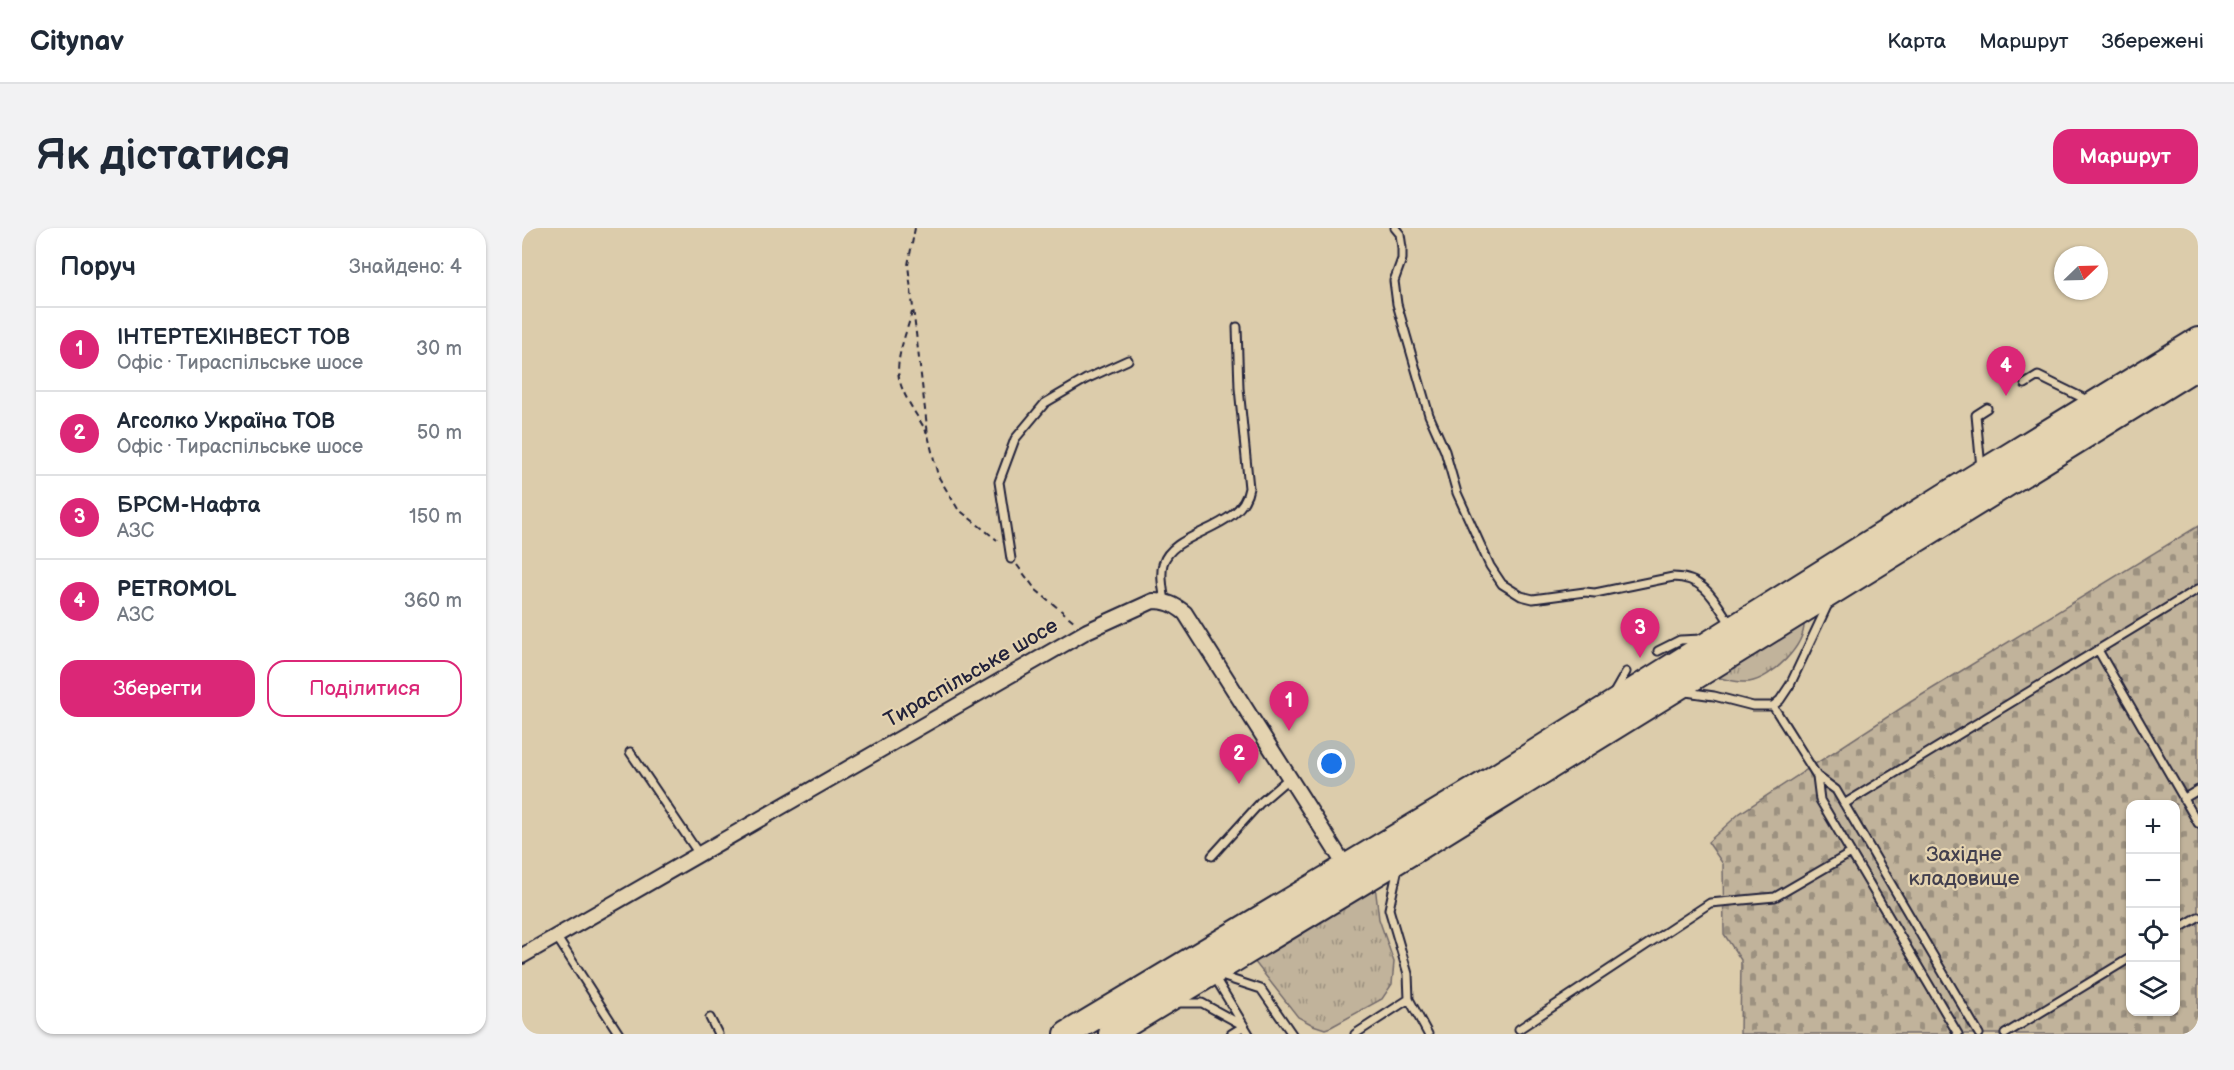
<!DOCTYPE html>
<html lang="uk">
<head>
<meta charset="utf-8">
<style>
  :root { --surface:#fff; --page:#f2f2f3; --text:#1f2937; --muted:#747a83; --line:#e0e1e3; --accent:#db2777 }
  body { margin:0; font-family:"Balsamiq Sans",sans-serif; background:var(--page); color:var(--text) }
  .controls { position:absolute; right:18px; bottom:18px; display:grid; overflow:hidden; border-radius:12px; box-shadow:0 2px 4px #0004 }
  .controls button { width:54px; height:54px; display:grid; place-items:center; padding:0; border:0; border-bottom:2px solid var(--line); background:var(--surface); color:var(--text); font:30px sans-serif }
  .compass { position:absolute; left:1532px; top:18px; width:54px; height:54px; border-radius:50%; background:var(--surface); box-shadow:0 2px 4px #0004; rotate:67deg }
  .you { position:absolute; left:810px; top:536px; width:21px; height:21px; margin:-15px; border:4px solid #fff; border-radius:50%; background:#1a73e8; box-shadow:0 0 0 9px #1a73e833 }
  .badge { display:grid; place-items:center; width:39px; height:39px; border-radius:50%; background:var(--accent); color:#fff; font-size:20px; font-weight:700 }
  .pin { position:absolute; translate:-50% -50px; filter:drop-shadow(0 2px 3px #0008) }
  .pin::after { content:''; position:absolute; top:32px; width:21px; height:18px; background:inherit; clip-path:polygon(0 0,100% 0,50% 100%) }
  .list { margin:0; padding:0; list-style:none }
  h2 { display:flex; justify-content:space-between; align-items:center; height:78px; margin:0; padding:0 24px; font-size:26px }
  h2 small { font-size:20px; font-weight:400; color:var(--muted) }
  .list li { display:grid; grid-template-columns:39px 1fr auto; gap:18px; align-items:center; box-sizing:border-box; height:84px; padding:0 24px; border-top:2px solid var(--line) }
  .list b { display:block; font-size:22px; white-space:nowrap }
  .list p { margin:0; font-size:20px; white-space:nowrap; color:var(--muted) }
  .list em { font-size:20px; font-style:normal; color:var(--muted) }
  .actions { display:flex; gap:12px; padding:18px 24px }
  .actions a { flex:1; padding:14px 0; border:2px solid var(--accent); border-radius:18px; text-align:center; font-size:21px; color:var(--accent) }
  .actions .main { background:var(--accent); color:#fff }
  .icon { flex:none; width:33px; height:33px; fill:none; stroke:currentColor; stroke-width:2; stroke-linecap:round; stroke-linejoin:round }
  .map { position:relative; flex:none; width:1676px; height:806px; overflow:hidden; border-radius:18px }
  header { display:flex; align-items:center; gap:36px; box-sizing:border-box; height:84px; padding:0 30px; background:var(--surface); border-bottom:2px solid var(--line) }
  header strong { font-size:28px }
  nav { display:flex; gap:33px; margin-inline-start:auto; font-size:21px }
  .intro { display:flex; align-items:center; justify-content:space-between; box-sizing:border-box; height:144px; padding:0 36px }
  h1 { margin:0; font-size:42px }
  .button { padding:15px 27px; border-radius:18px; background:var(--accent); color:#fff; font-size:21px; font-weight:700 }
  main { display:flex; gap:36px; padding:0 36px }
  aside { flex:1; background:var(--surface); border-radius:18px; box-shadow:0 2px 4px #0004 }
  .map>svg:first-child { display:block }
</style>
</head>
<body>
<header>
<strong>Citynav</strong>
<nav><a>Карта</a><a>Маршрут</a><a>Збережені</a></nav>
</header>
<div class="intro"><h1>Як дістатися</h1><a class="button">Маршрут</a></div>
<main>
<aside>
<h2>Поруч<small>Знайдено: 4</small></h2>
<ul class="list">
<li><span class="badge">1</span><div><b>ІНТЕРТЕХІНВЕСТ ТОВ</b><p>Офіс · Тираспільське шосе</p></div><em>30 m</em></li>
<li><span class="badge">2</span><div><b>Агсолко Україна ТОВ</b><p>Офіс · Тираспільське шосе</p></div><em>50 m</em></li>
<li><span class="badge">3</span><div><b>БРСМ-Нафта</b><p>АЗС</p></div><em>150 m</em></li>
<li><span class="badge">4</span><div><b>PETROMOL</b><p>АЗС</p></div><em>360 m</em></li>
</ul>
<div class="actions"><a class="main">Зберегти</a><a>Поділитися</a></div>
</aside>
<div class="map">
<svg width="1676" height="806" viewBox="0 0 1676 806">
  <defs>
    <pattern id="grass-tufts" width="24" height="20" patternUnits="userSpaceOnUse" patternTransform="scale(1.5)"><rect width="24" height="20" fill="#c1b39b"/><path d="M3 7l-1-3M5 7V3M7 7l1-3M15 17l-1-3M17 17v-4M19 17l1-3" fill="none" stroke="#9c9180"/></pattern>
    <pattern id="cemetery-stones" width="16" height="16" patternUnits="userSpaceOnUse" patternTransform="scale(1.5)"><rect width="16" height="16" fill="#c1b39b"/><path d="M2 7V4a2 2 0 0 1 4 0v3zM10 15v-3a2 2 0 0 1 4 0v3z" fill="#9c9180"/></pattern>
  </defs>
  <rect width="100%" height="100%" fill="#dcccab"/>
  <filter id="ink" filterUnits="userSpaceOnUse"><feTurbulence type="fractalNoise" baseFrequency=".0167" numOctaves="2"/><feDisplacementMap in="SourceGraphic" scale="12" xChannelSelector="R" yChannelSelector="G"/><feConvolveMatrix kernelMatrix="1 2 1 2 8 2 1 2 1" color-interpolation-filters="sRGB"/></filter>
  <g filter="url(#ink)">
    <!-- grass -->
    <path fill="url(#grass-tufts)" stroke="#726a6b" stroke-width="1.5" d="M 1282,393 C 1284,418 1250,450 1227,454 C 1216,455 1204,451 1193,449 Z
      M 853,657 L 857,691 L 872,734 L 870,756 L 860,771 L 809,799 L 803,801 L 791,797 L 776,789 L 732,733 Z"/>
    <!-- cemetery -->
    <path fill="url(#cemetery-stones)" stroke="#726a6b" stroke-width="1.5" fill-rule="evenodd" d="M 1676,298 L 1676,806 L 1218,806 L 1219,732 L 1202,706 L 1201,636 L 1186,614 L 1218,585 L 1390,473 ZM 1608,576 L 1654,576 L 1654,784 L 1608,784 Z"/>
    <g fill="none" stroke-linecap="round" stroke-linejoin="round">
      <!-- lane casing -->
      <g stroke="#22223b" stroke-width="11">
        <path id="lane" d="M 873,0 L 878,6 L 880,20 L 880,31 L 872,53 L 875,76 L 907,187 L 923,223 L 935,265 L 968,338 L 980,356 L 999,368 L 1011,371 L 1063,364 L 1073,365 L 1151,349 C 1183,349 1193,373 1209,397
          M 1503,156 L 1516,148 L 1565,172
          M 1459,240 L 1454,187 L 1465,180
          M 489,331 L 477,254 L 493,211 L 523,175 L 564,151 L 606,132
          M 643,373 C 641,361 638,348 641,336 C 651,302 720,303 727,260 L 717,160 L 715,99
          M 1576,422 L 1676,595
          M 1136,423 L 1158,412 L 1180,411
          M 1164,464 L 1192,468 L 1231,478 L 1251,478 L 1258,472 L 1268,457 L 1307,374
          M 1092,465 L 1104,444
          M 1251,478 L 1295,548 L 1314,562 L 1457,806
          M 108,524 L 177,626
          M 1295,548 L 1298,572 L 1436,806
          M 1661,571 L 1676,562
          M 1322,576 L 1676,361
          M 690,628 L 738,575 L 767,550
          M 1654,702 L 1676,689
          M 34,708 L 97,806
          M 696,747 L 739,761 L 770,806
          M 692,748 L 727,806
          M 887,771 L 906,806
          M 655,775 L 680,775 L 722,798
          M 188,790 L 196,806
          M 997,801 L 1188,675 L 1253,669 L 1329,625
          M 709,806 L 722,798
          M 833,806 L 887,771 L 886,746 L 867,681 L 876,640
          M 1483,806 L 1608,730"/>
      </g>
      <!-- street casing -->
      <g stroke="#22223b" stroke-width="18">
        <path id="street" d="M 0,728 L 565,403 L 631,373 C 644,373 652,376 663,385 L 824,639"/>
      </g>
      <!-- highway casing -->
      <g stroke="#22223b" stroke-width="28">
        <path id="highway" d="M 545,806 L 967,553 L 1459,245 L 1676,112
          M 589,806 L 890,624 L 1676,138"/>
      </g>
      <!-- path -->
      <path stroke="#22223b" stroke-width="2" stroke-dasharray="6 4.5" stroke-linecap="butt" d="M 393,0 L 386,37 L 406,207 L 416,248 L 436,281 L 475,312
        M 390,84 C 385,104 373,130 377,150 C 381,169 396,188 405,205
        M 495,337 L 514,362 L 553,394"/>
      <!-- lane -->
      <use href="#lane" stroke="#e4d3b0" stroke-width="7"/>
      <!-- street -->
      <use href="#street" stroke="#e4d3b0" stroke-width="14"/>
      <!-- highway -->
      <use href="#highway" stroke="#e4d3b0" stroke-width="24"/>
    </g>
  </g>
  <g text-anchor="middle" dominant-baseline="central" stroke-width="4.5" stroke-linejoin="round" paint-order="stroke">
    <!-- street labels -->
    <g font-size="21" fill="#22223b" stroke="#e4d3b0">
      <text transform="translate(449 445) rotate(-30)">Тираспільське шосе</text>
    </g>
    <!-- park labels -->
    <g font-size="21" fill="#423f4e" stroke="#e4d3b0">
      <text x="1442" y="626">Західне<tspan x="1442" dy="24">кладовище</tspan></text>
    </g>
  </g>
</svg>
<div class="controls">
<button>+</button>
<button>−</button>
<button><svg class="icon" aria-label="locate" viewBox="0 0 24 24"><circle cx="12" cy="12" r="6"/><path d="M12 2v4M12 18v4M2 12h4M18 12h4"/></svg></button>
<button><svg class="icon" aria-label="layers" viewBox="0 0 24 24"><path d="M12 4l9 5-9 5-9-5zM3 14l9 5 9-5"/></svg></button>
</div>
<svg class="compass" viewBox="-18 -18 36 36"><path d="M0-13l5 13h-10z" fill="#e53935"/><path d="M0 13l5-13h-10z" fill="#747a83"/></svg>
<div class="you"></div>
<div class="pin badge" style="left:767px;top:503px">1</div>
<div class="pin badge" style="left:717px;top:556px">2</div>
<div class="pin badge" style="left:1118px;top:430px">3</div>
<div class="pin badge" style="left:1484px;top:168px">4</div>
</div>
</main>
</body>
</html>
